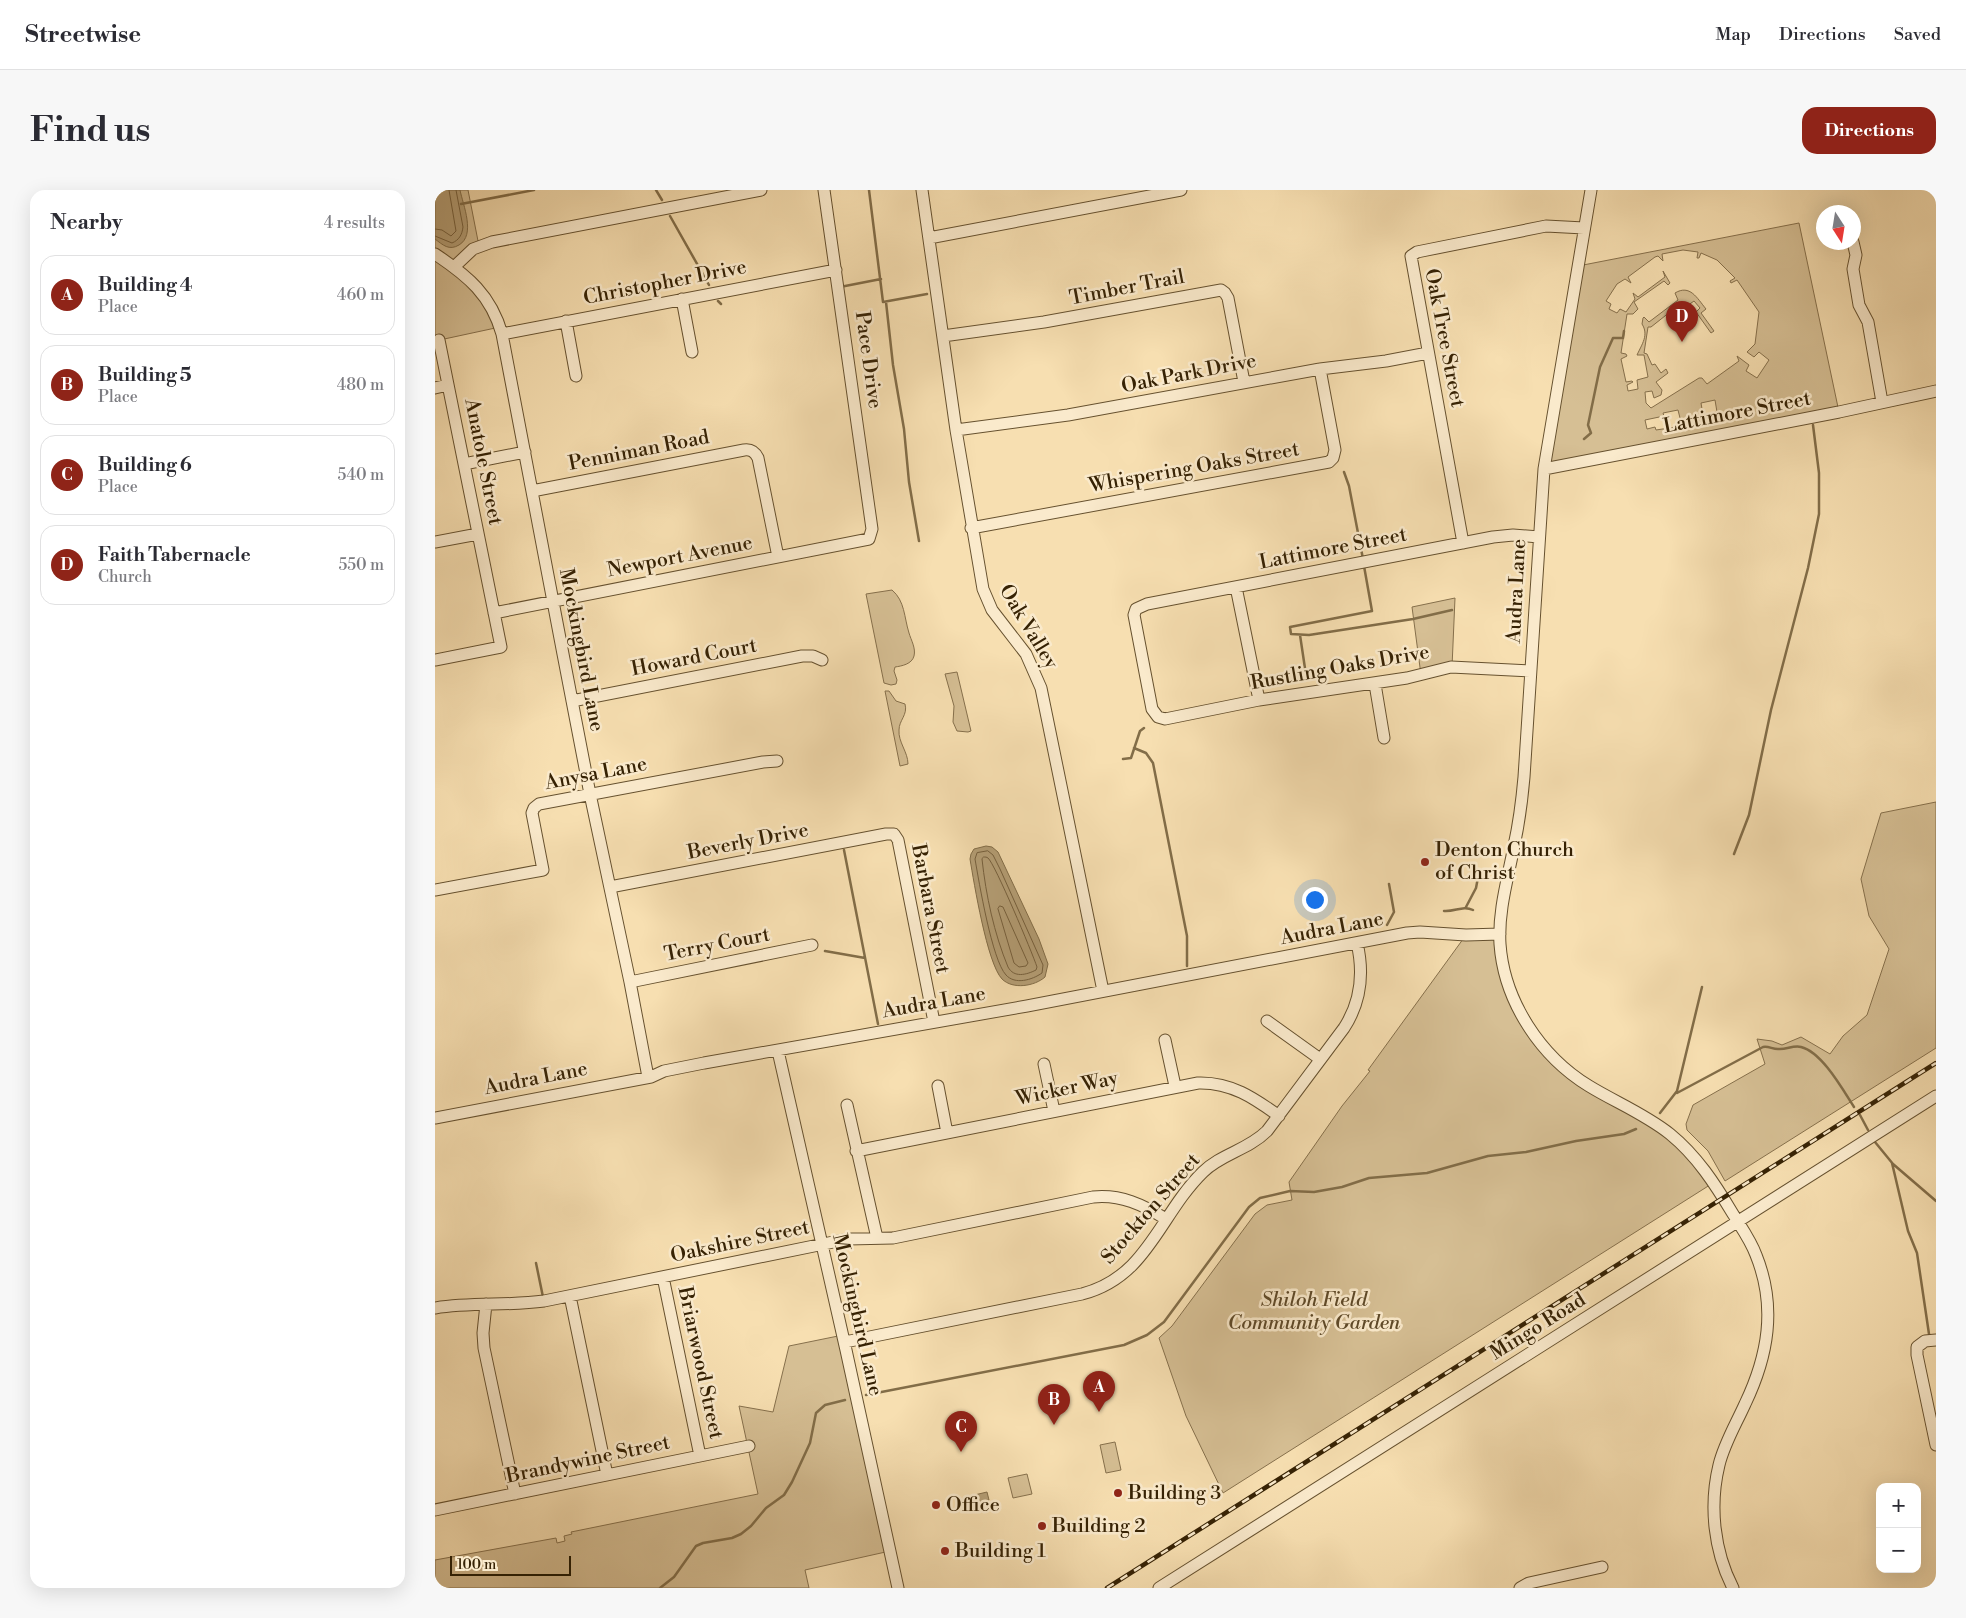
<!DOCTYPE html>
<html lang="en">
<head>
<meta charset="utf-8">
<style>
  :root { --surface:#fff; --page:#f7f7f7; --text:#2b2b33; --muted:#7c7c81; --line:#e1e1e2; --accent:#8f2418 }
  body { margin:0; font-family:"Libre Bodoni",serif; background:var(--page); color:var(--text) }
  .controls { position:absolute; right:15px; bottom:15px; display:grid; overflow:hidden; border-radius:10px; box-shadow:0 5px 20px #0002 }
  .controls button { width:45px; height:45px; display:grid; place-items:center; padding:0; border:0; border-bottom:1px solid var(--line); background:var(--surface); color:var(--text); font:25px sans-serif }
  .compass { position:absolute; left:1381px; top:15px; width:45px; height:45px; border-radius:50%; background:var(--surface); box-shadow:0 5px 20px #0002; rotate:168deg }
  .scale { position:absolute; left:15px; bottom:12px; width:121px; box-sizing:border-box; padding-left:5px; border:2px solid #362204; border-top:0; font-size:14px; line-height:18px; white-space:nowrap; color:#362204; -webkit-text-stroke:4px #faeacc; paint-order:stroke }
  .you { position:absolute; left:879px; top:709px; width:18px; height:18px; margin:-12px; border:4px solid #fff; border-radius:50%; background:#1a73e8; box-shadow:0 0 0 8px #1a73e833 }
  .badge { display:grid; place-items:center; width:32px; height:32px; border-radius:50%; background:var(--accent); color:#fff; font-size:16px; font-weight:700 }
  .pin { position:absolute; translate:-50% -41px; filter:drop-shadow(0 1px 2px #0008) }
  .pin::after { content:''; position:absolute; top:26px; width:18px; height:15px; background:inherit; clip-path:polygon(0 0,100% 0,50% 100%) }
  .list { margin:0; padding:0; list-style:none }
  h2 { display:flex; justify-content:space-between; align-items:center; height:65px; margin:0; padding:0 20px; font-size:21px }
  h2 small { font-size:16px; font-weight:400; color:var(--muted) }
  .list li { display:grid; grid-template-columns:32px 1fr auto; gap:15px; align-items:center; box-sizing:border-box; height:80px; margin:0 10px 10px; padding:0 10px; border:1px solid var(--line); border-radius:15px }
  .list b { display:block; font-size:19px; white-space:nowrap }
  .list p { margin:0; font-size:16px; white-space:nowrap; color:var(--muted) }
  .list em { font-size:16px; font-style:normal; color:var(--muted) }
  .map { position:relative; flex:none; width:1501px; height:1398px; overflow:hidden; border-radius:15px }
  header { display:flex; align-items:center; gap:30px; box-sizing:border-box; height:70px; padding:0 25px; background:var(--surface); border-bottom:1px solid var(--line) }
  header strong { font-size:24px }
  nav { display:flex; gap:28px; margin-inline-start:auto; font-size:18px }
  .intro { display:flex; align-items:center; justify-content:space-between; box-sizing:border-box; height:120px; padding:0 30px }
  h1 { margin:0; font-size:35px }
  .button { padding:12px 22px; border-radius:15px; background:var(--accent); color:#fff; font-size:18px; font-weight:700 }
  main { display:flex; gap:30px; padding:0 30px }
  aside { flex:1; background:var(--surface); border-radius:15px; box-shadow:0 5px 20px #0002 }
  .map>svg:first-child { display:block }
</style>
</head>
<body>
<header>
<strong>Streetwise</strong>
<nav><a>Map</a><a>Directions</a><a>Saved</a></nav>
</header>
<div class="intro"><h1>Find us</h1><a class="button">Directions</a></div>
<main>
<aside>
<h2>Nearby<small>4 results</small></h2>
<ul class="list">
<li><span class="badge">A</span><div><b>Building 4</b><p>Place</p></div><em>460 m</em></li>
<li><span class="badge">B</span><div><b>Building 5</b><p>Place</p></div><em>480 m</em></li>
<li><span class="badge">C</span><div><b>Building 6</b><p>Place</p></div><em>540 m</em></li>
<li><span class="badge">D</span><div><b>Faith Tabernacle</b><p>Church</p></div><em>550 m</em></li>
</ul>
</aside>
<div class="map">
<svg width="1501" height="1398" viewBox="0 0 1501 1398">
  <rect width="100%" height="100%" fill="#f7dfb1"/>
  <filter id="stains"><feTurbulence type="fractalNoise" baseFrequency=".004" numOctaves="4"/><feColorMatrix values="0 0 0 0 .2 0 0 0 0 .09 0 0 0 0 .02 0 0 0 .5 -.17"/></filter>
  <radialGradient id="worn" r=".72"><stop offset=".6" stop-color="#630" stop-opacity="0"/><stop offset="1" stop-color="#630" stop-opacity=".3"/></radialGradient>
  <!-- green -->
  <path fill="#d6bf94" stroke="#86704c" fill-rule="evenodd" d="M 0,0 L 33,0 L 44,56 L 24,70 L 31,86 L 65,137 L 0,151 Z
    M 1364,33 L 1404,222 L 1109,279 L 1143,76 ZM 1248,60 L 1263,62 L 1262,68 L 1264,68 L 1266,63 L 1282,70 L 1300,88 L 1295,91 L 1296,93 L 1302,90 L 1324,122 L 1320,154 L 1312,162 L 1319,167 L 1324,162 L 1334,170 L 1322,188 L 1311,181 L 1314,175 L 1302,166 L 1304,171 L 1272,194 L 1267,188 L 1264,188 L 1216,218 L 1211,213 L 1210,202 L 1217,201 L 1219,208 L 1226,205 L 1227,200 L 1221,192 L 1233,183 L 1231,179 L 1226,183 L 1220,174 L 1217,175 L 1212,164 L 1209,163 L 1213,137 L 1216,137 L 1235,122 L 1238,126 L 1259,111 L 1265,118 L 1261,122 L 1276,143 L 1279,141 L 1266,123 L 1271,119 C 1262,108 1255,94 1240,103 L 1243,110 L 1214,132 L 1209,127 L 1208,128 L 1207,134 C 1214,145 1207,154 1202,165 L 1209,165 L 1213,187 L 1202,190 L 1203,199 L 1193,201 L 1192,195 L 1198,192 L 1197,191 L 1191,192 L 1186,169 L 1192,166 L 1191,164 L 1186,163 L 1192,124 L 1198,124 L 1203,119 L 1199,112 L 1229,91 L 1233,95 L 1235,93 L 1228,81 L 1230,87 L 1203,107 L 1198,103 L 1200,109 L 1191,122 L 1185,119 L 1182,123 L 1174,119 L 1176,114 L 1171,111 L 1182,94 L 1190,89 L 1196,93 L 1193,87 L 1220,67 L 1223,66 L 1228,71 L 1227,64 ZM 1280,210 L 1282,222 L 1268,225 L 1266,213 ZM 1243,220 L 1247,236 L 1221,240 L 1220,237 L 1212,239 L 1210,230 L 1229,226 L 1228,223 Z
    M 457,400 C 470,411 469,427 474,443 C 476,450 481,458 479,466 C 477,474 467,476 460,477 L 459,481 L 462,490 L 461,494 L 456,495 L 449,493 L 431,404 Z
    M 1020,408 L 1017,477 L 986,485 L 977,417 Z
    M 522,482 L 536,541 L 533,542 L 522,541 L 518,532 L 519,516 L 510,484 Z
    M 450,501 L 454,501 L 461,511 L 470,514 C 473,525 464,530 464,540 C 463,552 473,562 473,574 L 465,576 Z
    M 1501,612 L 1501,858 L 1290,991 L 1273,961 L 1252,940 L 1251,934 L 1258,915 L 1330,874 L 1322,849 L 1337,851 L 1347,855 L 1366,847 L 1395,864 L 1408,846 L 1432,825 L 1454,759 L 1434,726 L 1426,689 L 1446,623 Z
    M 1065,744 L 1072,789 L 1119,869 L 1222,934 L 1278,993 L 788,1303 L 751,1226 L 724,1148 L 737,1136 L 820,1024 L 832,1015 L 857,1010 L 854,992 L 907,916 L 935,881 L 933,880 L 1031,745 Z
    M 408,1145 L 455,1361 L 370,1380 L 374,1398 L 0,1398 L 0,1370 L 121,1348 L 122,1353 L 130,1351 L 129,1346 L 137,1344 L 136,1342 L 323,1304 L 304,1216 L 338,1222 L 354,1156 Z
    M 680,1252 L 686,1280 L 671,1283 L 665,1255 Z
    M 592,1284 L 597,1304 L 578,1308 L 573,1288 Z"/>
  <!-- water -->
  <path fill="#b59f76" stroke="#826d48" d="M 0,0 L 25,0 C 28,15 41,45 24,55 C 14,61 8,55 0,49 Z
    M 551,656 L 557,657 L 563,662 L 604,749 L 613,774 L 610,787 C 600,796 578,800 567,789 C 552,773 539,693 535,669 L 536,664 L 539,659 Z
    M 552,1302 L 554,1310 L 533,1315 L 531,1307 Z"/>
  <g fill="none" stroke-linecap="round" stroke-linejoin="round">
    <!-- shore -->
    <path stroke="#76603d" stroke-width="1" d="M 0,39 L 7,40 L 16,46 L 21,41 L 14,0
      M 0,46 L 17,53 C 24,50 27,45 28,37 L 21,0
      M 553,661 L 558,665 L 565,679 L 608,775 L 607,783 C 597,790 580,795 571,785 C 557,770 544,692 540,669 L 542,663 Z
      M 549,667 C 550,667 552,667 553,668 C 560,674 597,762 602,777 L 601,780 C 591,785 579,788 573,777 C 559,743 551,706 547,669 Z
      M 565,716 L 568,717 L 593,773 L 591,776 L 584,777 L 579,773 L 563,719 Z"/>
    <!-- stream -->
    <path stroke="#826d48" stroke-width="2.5" d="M 221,0 L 227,10
      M 434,0 L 448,112 L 492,104
      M 26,14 L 99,0
      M 235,26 L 274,95
      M 405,97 L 446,89
      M 283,111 L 286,114
      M 451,112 L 458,175 L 469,239 L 474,292 L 484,351
      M 1149,249 L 1156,243 L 1153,235 L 1165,177 L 1178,148 L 1188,148 L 1189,141
      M 909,282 L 914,296 L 928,369
      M 929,376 L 937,421 L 855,437 L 856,444 L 874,445 L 978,429 L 1017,420
      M 865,445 L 871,485
      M 699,558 L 711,563 L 718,573 L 752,746 L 752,776
      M 688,569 L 696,568 L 705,541 L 709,538
      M 409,660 L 443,834
      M 1299,664 L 1314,625 L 1336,520 L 1373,378 L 1384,324 L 1384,283 L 1378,235
      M 1031,717 L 1041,698 L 1044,682
      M 1009,721 C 1020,722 1028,715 1038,720
      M 952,735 L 959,722 L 954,694
      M 390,761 L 430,768
      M 1242,903 L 1328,857 C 1334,856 1337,859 1343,859 C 1351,860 1358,855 1366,857 C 1387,862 1408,900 1419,917
      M 1225,923 L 1242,901 L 1267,797
      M 1425,925 L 1433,940
      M 1440,952 L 1458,974 L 1501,1011
      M 1457,973 L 1473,1041 L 1482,1063 L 1494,1144
      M 101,1073 L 108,1107
      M 431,1205 L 689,1155 L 712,1145 L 729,1132 L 814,1017 L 825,1008 L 855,1001 L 879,1002 L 907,997 L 934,988 L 992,983 L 1053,966 L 1091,962 L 1141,951 L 1189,944 L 1201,939
      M 225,1398 L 239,1387 L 261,1356 L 268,1353 L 297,1348 L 306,1344 L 316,1336 L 331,1318 L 349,1305 L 357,1292 L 375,1253 L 381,1223 L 390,1215 L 410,1210"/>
    <!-- minor casing -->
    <g stroke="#66512f" stroke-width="13">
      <path id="minor" d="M 487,0 L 521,240 L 548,399 L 557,420 L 591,464 L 606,498 L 668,801
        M 1156,0 L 1109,279 L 1089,587 C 1087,610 1084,633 1079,656 C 1073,688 1063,721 1065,754 C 1069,811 1105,866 1154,896 C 1180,912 1210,924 1235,944 C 1262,966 1280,994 1298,1024 C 1306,1037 1316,1051 1321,1065 C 1342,1117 1333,1166 1310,1214 C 1301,1234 1289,1254 1284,1275 C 1274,1316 1279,1361 1298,1398
        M 494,48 L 746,0
        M 1418,52 L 1421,65 L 1418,79 L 1424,115 L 1433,132 L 1447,212
        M 0,64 C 33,86 56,105 67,144 L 128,464 L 155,604 L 195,792 L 213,887
        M 19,77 L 38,59 L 57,52 L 326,0
        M 247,109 L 257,162
        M 131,131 L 141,186
        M 67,144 L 401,80
        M 508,146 L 609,132 L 786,100 L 790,103 L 793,108 L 809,192
        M 0,198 L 13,195
        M 521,240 L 633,225 L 885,179 L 951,171 L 993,163
        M 29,274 L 90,262
        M 1109,279 L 1404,222 L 1501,201
        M 97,301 L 309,260 C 316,259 320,262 323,268 L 343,367
        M 536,338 L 894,272 L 898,268 L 900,260 L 885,179
        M 0,352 L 43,344
        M 1028,353 L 976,66 L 982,62 L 1111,36 L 1149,38
        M 801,397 L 824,510
        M 59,423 L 434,349 L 437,339 L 389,0
        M 0,470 L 66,457 L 4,150
        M 1095,481 L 1016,477 L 972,488 L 824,510 L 730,529 L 723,527 L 717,519 L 699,425 L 701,419 L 712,414 L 1058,347 L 1078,345 L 1104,347
        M 940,494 L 949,548
        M 137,511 L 367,466 L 378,466 L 387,470
        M 175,697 L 451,644 L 459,644 L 463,650 L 499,832
        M 0,700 L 108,680 L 97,623 L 99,618 L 104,614 L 328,572 L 342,571
        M 195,792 L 377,755
        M 832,831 L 885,869
        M 730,850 L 740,896
        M 343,861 L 411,1160 L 463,1398
        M 609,874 L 619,921
        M 503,896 L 512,943
        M 412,915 L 442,1048
        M 0,928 L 216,887 L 229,881 L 269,873 L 592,816 L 972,743 L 985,742 L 1031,745 L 1065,744
        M 421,961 L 763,893 C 796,892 819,908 844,926
        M 228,1087 L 265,1266
        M 135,1106 L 172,1285
        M 51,1114 L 48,1143 L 49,1158 L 80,1304
        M 0,1118 C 36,1112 73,1116 109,1111 L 413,1049 L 458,1048 L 658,1007 C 686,1004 708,1015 731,1029
        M 1501,1150 L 1490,1151 L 1482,1157 L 1482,1165 L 1501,1255
        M 410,1152 L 647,1104 C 713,1087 724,1025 768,982 C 786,964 813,960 832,941 L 909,838 C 926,812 929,783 922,753
        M 0,1320 L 314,1256
        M 724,1398 L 1501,906
        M 1085,1398 L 1094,1393 L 1167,1377"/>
    </g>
    <!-- minor -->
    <use href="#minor" stroke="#faeacc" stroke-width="11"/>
    <!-- rail casing -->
    <g stroke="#362204" stroke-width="4.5">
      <path id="rail" d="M 672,1398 L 1501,873"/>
    </g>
    <!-- rail -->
    <use href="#rail" stroke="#faeacc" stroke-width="2.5" stroke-dasharray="8" stroke-linecap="butt"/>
  </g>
  <!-- markers -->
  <g fill="#8f2418" stroke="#faeacc" stroke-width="2">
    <circle cx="990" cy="672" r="5"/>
    <circle cx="683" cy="1303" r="5"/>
    <circle cx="501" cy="1315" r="5"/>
    <circle cx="607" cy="1336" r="5"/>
    <circle cx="510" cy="1361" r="5"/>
  </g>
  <g text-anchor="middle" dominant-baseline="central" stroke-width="5" stroke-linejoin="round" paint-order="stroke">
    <!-- street labels -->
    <g font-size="20" fill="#362204" stroke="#faeacc">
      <text transform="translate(230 93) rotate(-11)">Christopher Drive</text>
      <text transform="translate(692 98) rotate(-11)">Timber Trail</text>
      <text transform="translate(1009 148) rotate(79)">Oak Tree Street</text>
      <text transform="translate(433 170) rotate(82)">Pace Drive</text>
      <text transform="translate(754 184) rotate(-11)">Oak Park Drive</text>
      <text transform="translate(1302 223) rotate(-11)">Lattimore Street</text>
      <text transform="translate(204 261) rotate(-11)">Penniman Road</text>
      <text transform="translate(48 272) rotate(79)">Anatole Street</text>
      <text transform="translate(759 278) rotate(-10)">Whispering Oaks Street</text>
      <text transform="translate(898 359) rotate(-11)">Lattimore Street</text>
      <text transform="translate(245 367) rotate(-11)">Newport Avenue</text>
      <text transform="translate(1082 401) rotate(-87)">Audra Lane</text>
      <text transform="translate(593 437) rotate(59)">Oak Valley</text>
      <text transform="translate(146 460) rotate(79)">Mockingbird Lane</text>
      <text transform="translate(259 468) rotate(-11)">Howard Court</text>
      <text transform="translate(905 478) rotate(-10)">Rustling Oaks Drive</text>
      <text transform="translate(161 584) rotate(-11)">Anysa Lane</text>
      <text transform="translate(313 652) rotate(-11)">Beverly Drive</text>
      <text transform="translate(495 719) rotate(79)">Barbara Street</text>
      <text transform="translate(897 739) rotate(-11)">Audra Lane</text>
      <text transform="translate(282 755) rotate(-11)">Terry Court</text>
      <text transform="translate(499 813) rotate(-10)">Audra Lane</text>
      <text transform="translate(101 889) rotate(-11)">Audra Lane</text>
      <text transform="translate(632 899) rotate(-12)">Wicker Way</text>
      <text transform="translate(716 1019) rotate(-49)">Stockton Street</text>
      <text transform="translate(305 1052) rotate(-12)">Oakshire Street</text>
      <text transform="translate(422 1125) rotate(77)">Mockingbird Lane</text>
      <text transform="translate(1103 1137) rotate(-32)">Mingo Road</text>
      <text transform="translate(265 1173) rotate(78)">Briarwood Street</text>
      <text transform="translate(153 1270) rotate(-12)">Brandywine Street</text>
    </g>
    <!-- poi labels -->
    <g font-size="20" fill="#362204" stroke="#faeacc" text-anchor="start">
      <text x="1000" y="660">Denton Church<tspan x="1000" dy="23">of Christ</tspan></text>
      <text x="693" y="1303">Building 3</text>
      <text x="511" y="1315">Office</text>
      <text x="617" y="1336">Building 2</text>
      <text x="520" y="1361">Building 1</text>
    </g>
    <!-- park labels -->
    <g font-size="20" font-style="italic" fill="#5e4928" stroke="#faeacc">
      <text x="879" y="1110">Shiloh Field<tspan x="879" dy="23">Community Garden</tspan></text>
    </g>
  </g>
  <rect width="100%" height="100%" filter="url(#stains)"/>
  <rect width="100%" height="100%" fill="url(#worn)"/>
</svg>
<div class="controls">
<button>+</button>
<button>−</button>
</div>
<svg class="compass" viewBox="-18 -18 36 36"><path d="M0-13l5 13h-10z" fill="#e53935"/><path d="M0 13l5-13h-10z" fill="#7c7c81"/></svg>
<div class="scale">100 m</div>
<div class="you"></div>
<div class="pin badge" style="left:664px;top:1222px">A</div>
<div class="pin badge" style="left:619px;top:1235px">B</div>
<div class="pin badge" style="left:526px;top:1262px">C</div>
<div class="pin badge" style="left:1247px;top:152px">D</div>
</div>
</main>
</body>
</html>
